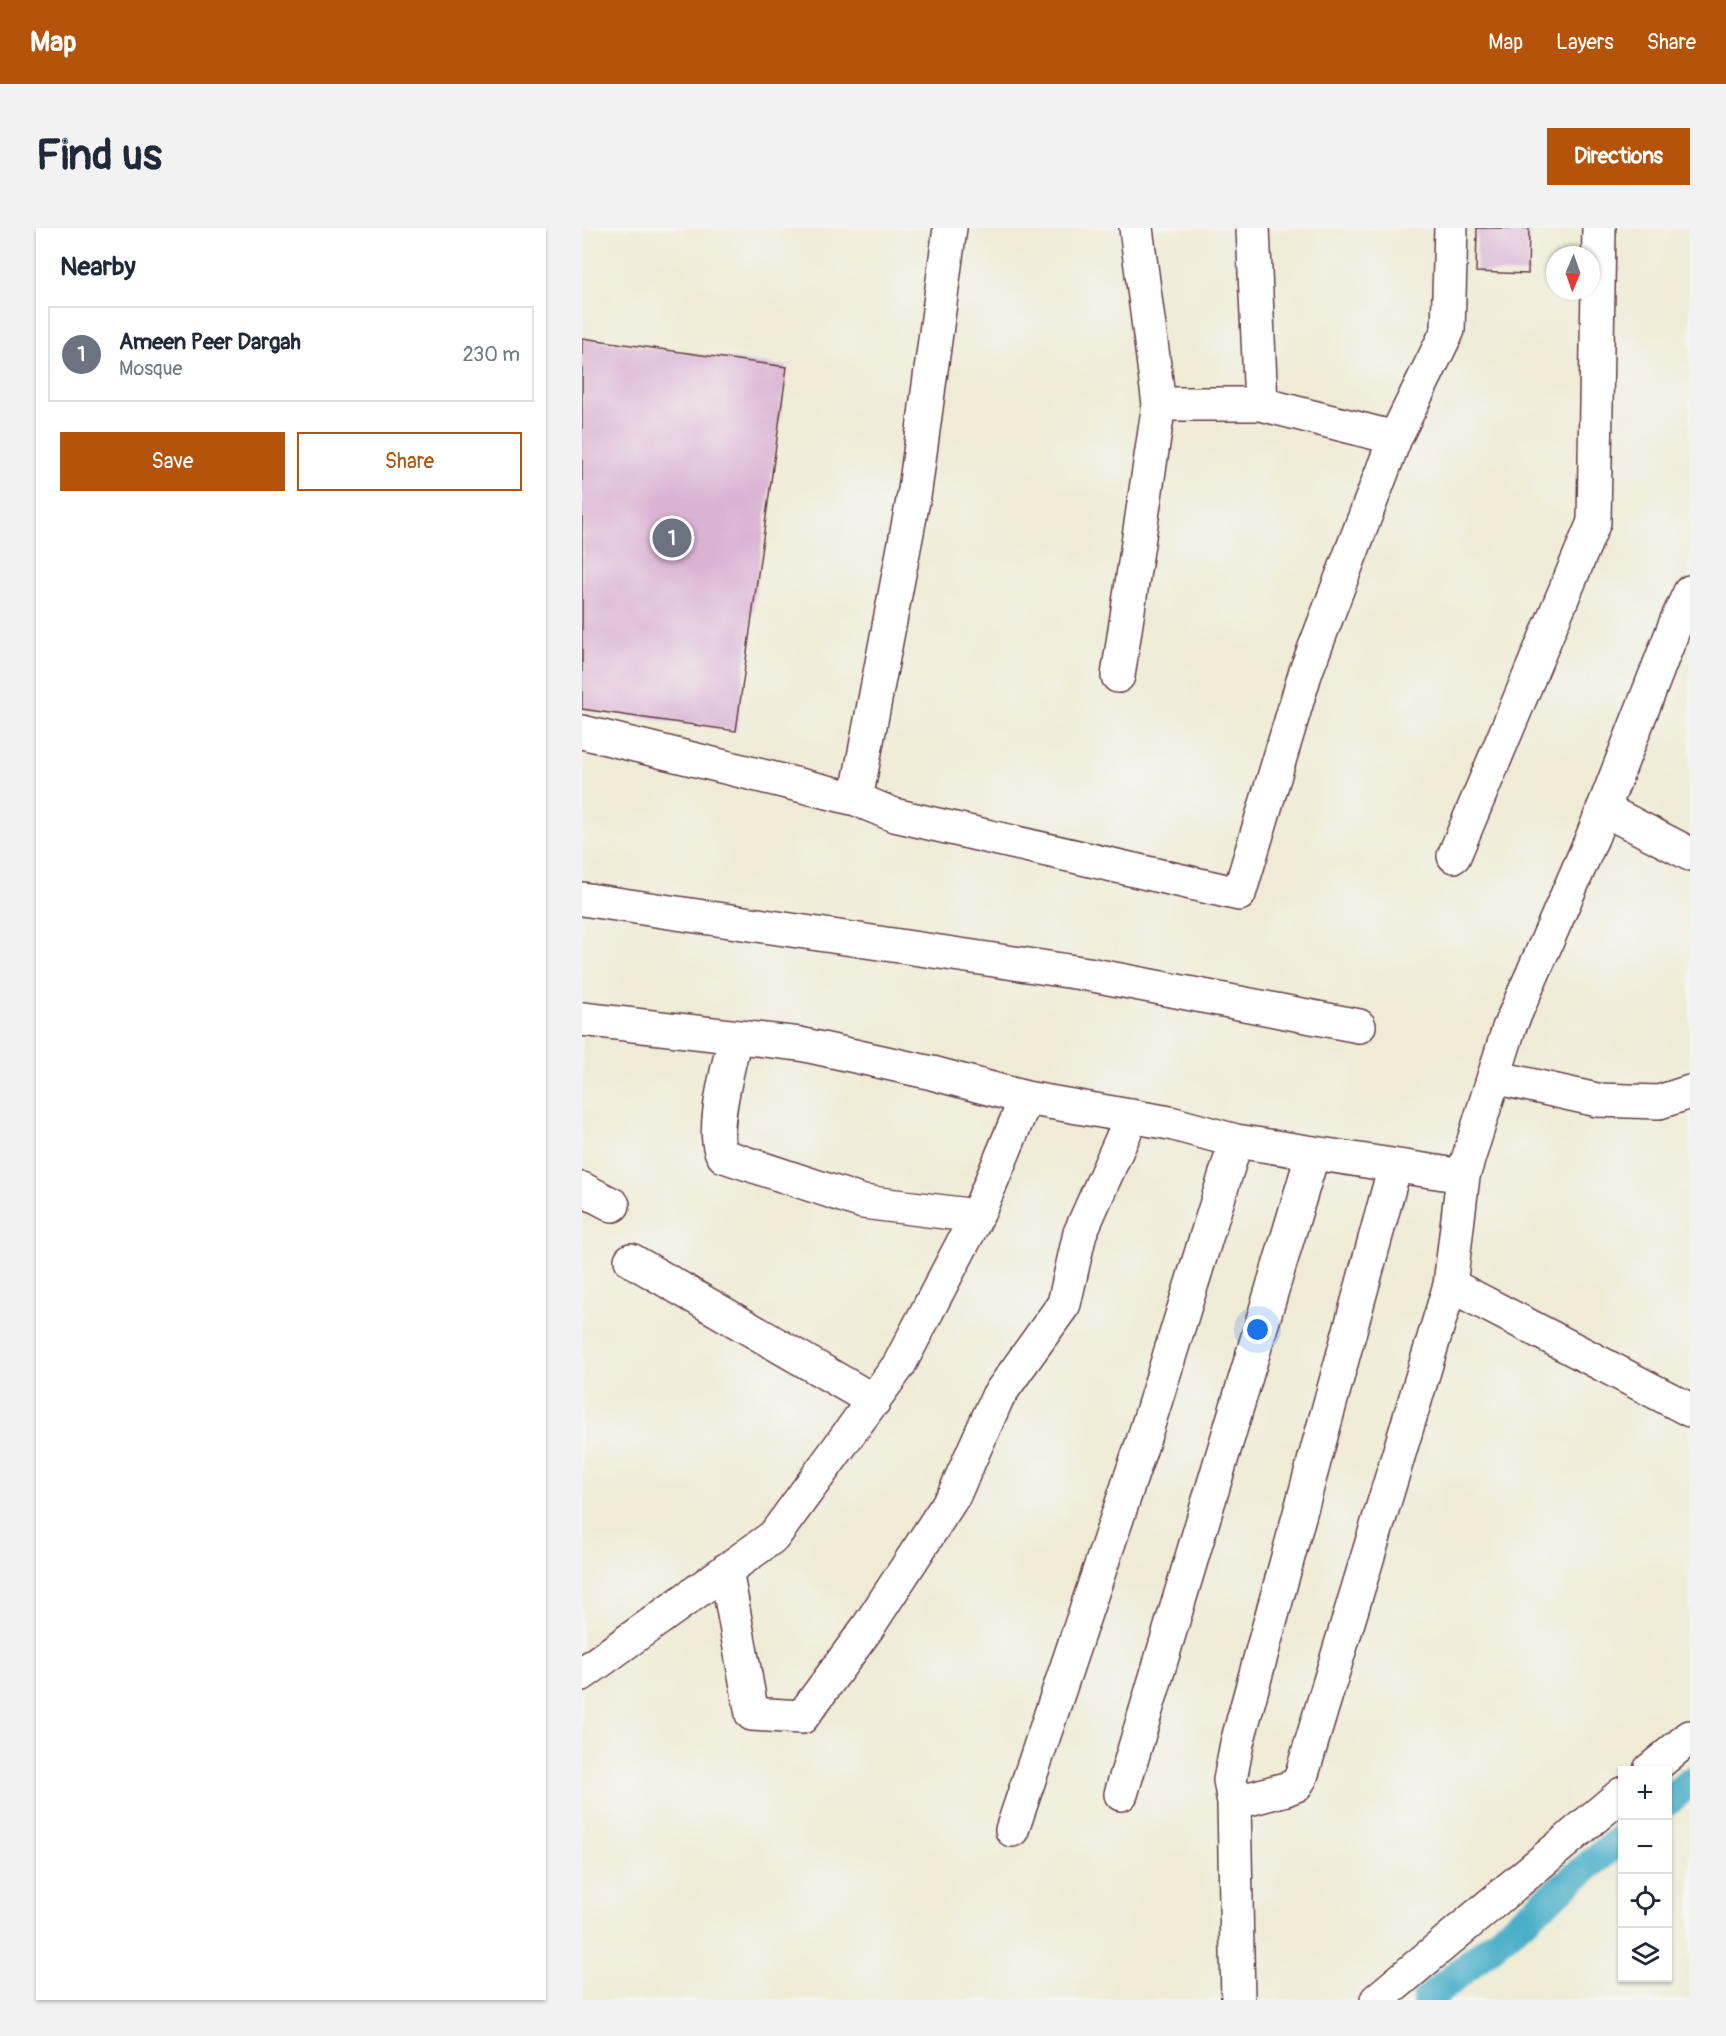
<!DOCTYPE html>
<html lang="en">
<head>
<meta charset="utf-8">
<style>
  :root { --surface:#fff; --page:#f2f2f3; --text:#1f2937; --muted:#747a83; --line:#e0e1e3; --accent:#b45309 }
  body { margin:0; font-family:Pangolin,sans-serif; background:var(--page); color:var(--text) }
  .controls { position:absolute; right:18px; bottom:18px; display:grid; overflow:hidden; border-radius:0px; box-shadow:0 2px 4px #0004 }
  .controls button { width:54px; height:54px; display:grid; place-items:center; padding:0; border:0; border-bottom:2px solid var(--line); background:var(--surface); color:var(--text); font:30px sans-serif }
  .compass { position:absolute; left:964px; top:18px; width:54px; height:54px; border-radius:50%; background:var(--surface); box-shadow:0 2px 4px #0004; rotate:182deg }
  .you { position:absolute; left:676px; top:1102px; width:21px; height:21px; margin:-15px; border:4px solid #fff; border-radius:50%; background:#1a73e8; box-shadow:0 0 0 9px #1a73e833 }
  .badge { display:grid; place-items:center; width:39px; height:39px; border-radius:50%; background:var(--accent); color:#fff; font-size:20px; font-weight:700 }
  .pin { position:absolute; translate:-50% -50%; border:3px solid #fff; box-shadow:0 2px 6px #0006 }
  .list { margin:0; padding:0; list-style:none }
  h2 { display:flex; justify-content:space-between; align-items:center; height:78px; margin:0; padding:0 24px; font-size:26px }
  h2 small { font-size:20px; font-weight:400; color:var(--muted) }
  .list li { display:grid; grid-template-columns:39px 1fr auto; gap:18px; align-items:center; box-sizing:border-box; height:96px; margin:0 12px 12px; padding:0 12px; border:2px solid var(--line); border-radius:0px }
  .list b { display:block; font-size:22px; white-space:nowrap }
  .list p { margin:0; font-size:20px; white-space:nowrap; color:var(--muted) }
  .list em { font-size:20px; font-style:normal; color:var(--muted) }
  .actions { display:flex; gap:12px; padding:18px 24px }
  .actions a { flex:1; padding:14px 0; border:2px solid var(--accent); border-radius:0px; text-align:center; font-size:21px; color:var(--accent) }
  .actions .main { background:var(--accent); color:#fff }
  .icon { flex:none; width:33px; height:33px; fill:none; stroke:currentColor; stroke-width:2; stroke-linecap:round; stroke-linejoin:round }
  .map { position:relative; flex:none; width:1108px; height:1772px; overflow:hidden; border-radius:0px }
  header { display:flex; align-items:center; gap:36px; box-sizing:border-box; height:84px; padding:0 30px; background:var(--accent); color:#fff }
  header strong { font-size:28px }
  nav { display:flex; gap:33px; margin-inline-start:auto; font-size:21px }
  .intro { display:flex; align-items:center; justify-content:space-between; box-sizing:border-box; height:144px; padding:0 36px }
  h1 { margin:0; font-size:42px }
  .button { padding:15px 27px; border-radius:0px; background:var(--accent); color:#fff; font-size:21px; font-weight:700 }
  main { display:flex; gap:36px; padding:0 36px }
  aside { flex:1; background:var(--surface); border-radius:0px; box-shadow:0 2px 4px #0004 }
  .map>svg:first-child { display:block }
</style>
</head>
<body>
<header>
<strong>Map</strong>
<nav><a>Map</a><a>Layers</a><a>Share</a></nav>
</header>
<div class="intro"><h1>Find us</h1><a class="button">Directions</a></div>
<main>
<aside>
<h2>Nearby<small></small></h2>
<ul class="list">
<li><span class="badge" style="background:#6b7280">1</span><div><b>Ameen Peer Dargah</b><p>Mosque</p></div><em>230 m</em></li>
</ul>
<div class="actions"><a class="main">Save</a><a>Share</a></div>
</aside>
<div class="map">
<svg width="1108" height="1772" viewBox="0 0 1108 1772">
  <rect width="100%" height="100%" fill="#f6f6f2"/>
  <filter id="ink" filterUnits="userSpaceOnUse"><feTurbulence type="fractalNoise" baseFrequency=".0167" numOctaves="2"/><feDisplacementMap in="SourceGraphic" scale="12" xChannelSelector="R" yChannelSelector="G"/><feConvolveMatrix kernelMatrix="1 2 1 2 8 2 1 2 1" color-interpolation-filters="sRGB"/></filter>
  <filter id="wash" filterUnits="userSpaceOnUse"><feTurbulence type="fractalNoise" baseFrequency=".008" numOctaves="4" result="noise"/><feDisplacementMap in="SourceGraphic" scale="24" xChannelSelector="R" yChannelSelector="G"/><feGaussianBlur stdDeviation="1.35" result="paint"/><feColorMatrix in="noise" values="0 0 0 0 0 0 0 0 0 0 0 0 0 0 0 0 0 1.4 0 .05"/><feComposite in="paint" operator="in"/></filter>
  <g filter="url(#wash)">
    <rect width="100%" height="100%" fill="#efebd6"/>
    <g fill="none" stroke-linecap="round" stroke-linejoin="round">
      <!-- canal -->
      <path stroke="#49aec8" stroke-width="30" d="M 1086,1573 L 1108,1554
        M 845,1772 L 1040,1610"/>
    </g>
    <g id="blocks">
      <!-- building -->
      <path fill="#dab2d3" d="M 895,0 L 947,0 L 946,46 L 894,44 Z
        M 0,110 L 205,139 L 154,503 L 0,481 Z"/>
    </g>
  </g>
  <g filter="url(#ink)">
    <use href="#blocks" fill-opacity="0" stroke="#633e45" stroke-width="1.5"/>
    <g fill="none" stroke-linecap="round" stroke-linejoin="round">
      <!-- minor casing -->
      <g stroke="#633e45" stroke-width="36">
        <path id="minor" d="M 368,0 L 333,262 L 274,571 L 312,587 L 657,666 L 724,443 L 813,210 L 866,102 L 869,0
          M 671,0 L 679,176
          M 577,176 L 679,176 L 813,210
          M 536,448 L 577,176 L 554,0
          M 0,504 L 274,571
          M 1021,581 L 1108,626
          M 872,628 L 1012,294 L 1017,0
          M 0,671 L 506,746 L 777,798
          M 0,791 L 218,816 L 350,845 L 444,870 L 588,895 L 654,913 L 881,948 L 868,1057 L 719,1549 L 714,1557 L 704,1561 L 652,1575
          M 153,809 C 148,833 126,910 142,928 L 281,974 L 395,988
          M 912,849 L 1015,872 L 1077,874 L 1108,864
          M 881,948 L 927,800 L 1010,610 L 1095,392 L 1108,364
          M 0,961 L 31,977
          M 49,1032 L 292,1173
          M 868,1057 L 1108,1182
          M 144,1342 L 170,1486 L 220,1489 L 286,1399 L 372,1267 L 416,1168 L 482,1076 L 498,1005 L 550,888
          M 0,1446 L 192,1308 L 317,1137 L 395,988 L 444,870
          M 1068,1542 L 1108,1509
          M 539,1566 L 731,925
          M 430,1602 L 561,1213 L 654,913
          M 656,1772 L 652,1575 L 648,1552 L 655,1515 L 813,938
          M 795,1772 L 1040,1566"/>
      </g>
      <!-- minor -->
      <use href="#minor" stroke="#fff" stroke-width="33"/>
    </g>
  </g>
</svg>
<div class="controls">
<button>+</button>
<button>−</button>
<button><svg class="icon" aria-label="locate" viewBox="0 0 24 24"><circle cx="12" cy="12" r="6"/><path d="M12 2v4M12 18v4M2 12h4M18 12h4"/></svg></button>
<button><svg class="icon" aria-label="layers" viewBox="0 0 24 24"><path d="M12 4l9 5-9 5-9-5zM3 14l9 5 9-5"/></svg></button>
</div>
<svg class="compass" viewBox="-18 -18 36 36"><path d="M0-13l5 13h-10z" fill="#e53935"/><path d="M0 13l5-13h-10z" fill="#747a83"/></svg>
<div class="you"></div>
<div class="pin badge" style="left:90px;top:310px;background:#6b7280">1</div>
</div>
</main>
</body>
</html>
